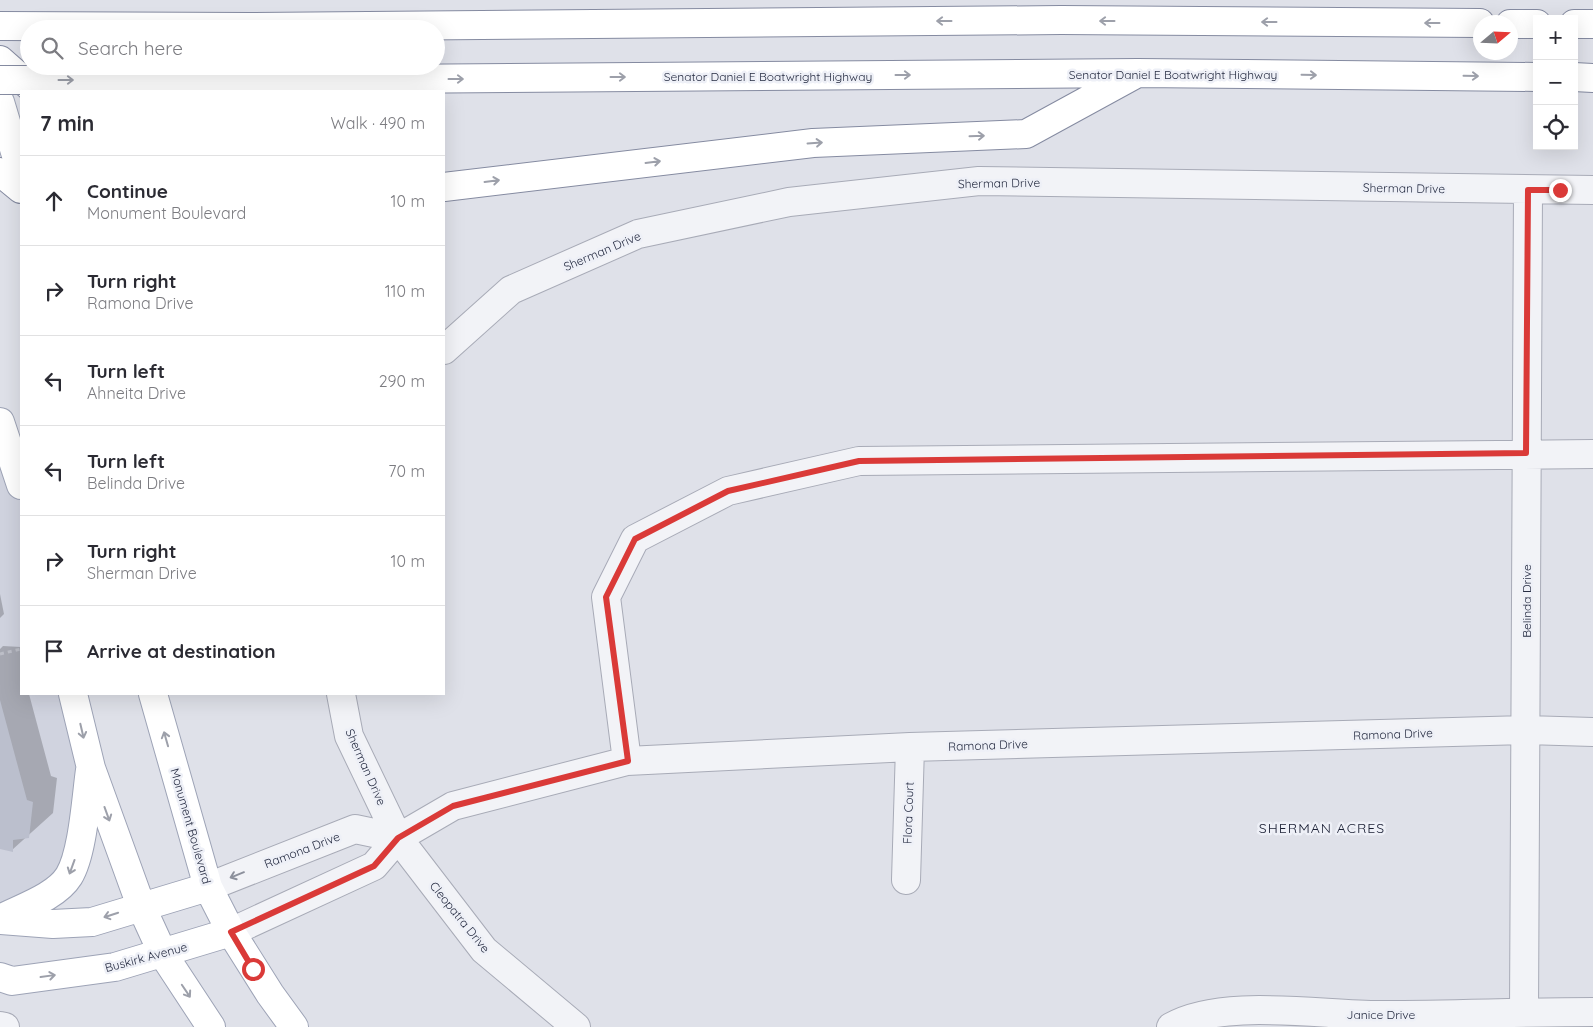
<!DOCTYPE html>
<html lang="en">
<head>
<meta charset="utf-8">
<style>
  :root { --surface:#fff; --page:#f7f7f7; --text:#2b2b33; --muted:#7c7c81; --line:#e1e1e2 }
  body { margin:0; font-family:Quicksand,sans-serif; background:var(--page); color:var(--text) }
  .controls { position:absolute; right:15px; top:15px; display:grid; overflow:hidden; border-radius:0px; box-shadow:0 5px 20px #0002 }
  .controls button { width:45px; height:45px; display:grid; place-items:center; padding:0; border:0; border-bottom:1px solid var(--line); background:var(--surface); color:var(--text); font:25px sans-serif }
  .compass { position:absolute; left:1473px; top:15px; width:45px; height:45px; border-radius:50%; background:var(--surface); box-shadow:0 5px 20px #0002; rotate:71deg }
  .stop { position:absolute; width:15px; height:15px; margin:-11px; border:4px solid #da3a38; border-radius:50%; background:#fff }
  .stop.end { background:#da3a38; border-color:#fff; box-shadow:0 1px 5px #0008 }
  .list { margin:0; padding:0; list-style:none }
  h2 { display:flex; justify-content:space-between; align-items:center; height:65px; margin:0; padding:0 20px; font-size:21px }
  h2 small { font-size:16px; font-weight:400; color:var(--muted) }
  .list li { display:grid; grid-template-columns:32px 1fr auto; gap:15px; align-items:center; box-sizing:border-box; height:90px; padding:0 20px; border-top:1px solid var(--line) }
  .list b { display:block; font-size:19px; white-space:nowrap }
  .list p { margin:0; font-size:16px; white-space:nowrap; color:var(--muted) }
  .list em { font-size:16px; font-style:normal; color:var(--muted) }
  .icon { flex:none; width:28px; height:28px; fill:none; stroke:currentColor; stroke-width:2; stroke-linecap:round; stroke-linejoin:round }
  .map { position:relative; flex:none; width:1593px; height:1027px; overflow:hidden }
  .search { position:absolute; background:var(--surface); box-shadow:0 5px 20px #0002; left:20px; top:20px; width:425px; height:55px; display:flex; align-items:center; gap:12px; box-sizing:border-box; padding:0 18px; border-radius:28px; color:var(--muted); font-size:19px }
  .panel { position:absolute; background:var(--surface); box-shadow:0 5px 20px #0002; left:20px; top:90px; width:425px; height:605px; border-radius:0px }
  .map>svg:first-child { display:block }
</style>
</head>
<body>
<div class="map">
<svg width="1593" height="1027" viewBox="0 0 1593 1027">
  <rect width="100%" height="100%" fill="#dfe1e9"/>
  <!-- built -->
  <path fill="#d0d3df" d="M 0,422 L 21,485 L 21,694 L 73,694 L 91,768 L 68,877 L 0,919 Z"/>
  <!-- shadow -->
  <path fill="#0003" d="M 0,594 L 4,614 L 0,618 Z
    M 3,646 L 21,647 L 21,694 L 29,694 L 51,776 L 57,778 L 53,813 L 12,850 L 0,848 L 0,649 Z"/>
  <!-- building -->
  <path fill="#bbbfcd" d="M 0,700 L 27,800 L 33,802 L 29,838 L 13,840 L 13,852 L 0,849 Z"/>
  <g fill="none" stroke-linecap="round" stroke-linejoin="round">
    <!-- minor casing -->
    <g stroke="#a8abb7" stroke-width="30">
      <path id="minor" d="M 444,350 L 511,290 L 638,234 L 789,202 L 979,181 L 1593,190
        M 341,694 L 349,736 L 398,838 L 484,950 L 576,1027
        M 627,761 L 606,597 L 635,539 L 728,491 L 859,461 L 1593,454
        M 906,880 L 910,747
        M 208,887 L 355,829 L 398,838
        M 231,932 L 374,866 L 398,838 L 453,806 L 627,761 L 910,747 L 1526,730 L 1593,732
        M 1524,1012 L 1528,190
        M 0,1026 L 5,1027
        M 1171,1027 C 1223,997 1324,1016 1384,1015 C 1454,1015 1523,1012 1593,1012"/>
    </g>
    <!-- major casing -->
    <g stroke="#9da3b6" stroke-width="30">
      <path id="major" d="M 0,102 L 21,172
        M 0,422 L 21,485
        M 73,694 L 91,768 L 141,906 L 163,954 L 211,1027
        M 153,694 L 208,887 L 231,932 L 270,994 L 294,1027
        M 0,919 C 21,908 56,897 69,876 C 83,853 86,798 90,770
        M 0,920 L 53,924 L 92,922 L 208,887
        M 0,977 L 12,981 L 115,967 L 231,932"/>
    </g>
    <!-- highway casing -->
    <g stroke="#858ba1" stroke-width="30">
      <path id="highway" d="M 1510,24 L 1537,24
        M 1574,24 L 1593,24
        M 0,26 L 249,27 L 1061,20 L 1480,23
        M 0,60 L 34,90
        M 1574,77 L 1593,78
        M 250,80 L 1138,73 L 1537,77
        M 0,172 L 21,189
        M 444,187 L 813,143 L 1026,134 L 1134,75"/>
    </g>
    <!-- path -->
    <path stroke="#bdbfc8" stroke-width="3" stroke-dasharray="4 4" stroke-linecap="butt" d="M 0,654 L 21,649"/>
    <!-- minor -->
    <use href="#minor" stroke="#f2f3f7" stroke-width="28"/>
    <!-- major -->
    <use href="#major" stroke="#fff" stroke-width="28"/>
    <!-- highway -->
    <use href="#highway" stroke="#fff" stroke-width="28"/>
    <!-- highway-bridge casing -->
    <g stroke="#858ba1" stroke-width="30" stroke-linecap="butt">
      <path id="highway-bridge" d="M 0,80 L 250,80"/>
    </g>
    <!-- highway-bridge -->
    <use href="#highway-bridge" stroke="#fff" stroke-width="28"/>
  </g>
  <!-- one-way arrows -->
  <defs><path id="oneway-shaft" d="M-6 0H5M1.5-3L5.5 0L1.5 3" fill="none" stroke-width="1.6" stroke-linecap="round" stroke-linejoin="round" transform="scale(1.25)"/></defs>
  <g stroke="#9da0aa">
    <use href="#oneway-shaft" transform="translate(944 21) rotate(180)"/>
    <use href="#oneway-shaft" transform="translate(1107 21) rotate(-180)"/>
    <use href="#oneway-shaft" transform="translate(1269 22) rotate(-180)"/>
    <use href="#oneway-shaft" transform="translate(1432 23) rotate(-180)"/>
    <use href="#oneway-shaft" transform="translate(903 75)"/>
    <use href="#oneway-shaft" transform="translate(1309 75) rotate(1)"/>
    <use href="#oneway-shaft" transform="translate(1471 76) rotate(1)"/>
    <use href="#oneway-shaft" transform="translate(618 77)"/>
    <use href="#oneway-shaft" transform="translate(456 79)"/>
    <use href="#oneway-shaft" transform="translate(66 80)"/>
    <use href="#oneway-shaft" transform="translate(977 136) rotate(-2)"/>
    <use href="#oneway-shaft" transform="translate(815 143) rotate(-4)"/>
    <use href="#oneway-shaft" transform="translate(653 162) rotate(-7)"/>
    <use href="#oneway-shaft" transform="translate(492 181) rotate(-7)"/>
    <use href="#oneway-shaft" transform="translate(82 731) rotate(77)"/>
    <use href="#oneway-shaft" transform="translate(166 739) rotate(-106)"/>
    <use href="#oneway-shaft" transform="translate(107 814) rotate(70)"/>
    <use href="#oneway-shaft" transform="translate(72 867) rotate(110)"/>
    <use href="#oneway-shaft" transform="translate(111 915) rotate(162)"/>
    <use href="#oneway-shaft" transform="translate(48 976) rotate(-8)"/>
    <use href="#oneway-shaft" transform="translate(186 991) rotate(56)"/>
  </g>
  <use stroke="#8c909c" href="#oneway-shaft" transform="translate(237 875) rotate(158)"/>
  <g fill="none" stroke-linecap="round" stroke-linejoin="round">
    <!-- route -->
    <path stroke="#da3a38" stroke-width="6" d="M 253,969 L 231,932 L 374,866 L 398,838 L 453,806 L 628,761 L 606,597 L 635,539 L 728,491 L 859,461 L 1526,453 L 1528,190 L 1560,190"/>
  </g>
  <g text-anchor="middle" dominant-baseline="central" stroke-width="5" stroke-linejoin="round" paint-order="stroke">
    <!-- street labels -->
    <g font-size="12" fill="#262c42" stroke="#eef0f7">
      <text x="1173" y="74">Senator Daniel E Boatwright Highway</text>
      <text x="768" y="76">Senator Daniel E Boatwright Highway</text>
      <text transform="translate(999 183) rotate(-1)">Sherman Drive</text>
      <text transform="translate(1404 188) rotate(1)">Sherman Drive</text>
      <text transform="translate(602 251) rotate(-23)">Sherman Drive</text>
      <text transform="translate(1526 601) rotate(-90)">Belinda Drive</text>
      <text transform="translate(1393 734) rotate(-2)">Ramona Drive</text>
      <text transform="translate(988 745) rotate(-2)">Ramona Drive</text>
      <text transform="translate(366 767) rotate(66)">Sherman Drive</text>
      <text transform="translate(908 813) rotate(-88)">Flora Court</text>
      <text transform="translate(191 826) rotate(74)">Monument Boulevard</text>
      <text transform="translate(302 850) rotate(-21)">Ramona Drive</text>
      <text transform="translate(460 917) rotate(51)">Cleopatra Drive</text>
      <text transform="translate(146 957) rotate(-15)">Buskirk Avenue</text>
      <text x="1381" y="1014">Janice Drive</text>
    </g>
    <!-- neighbourhood labels -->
    <g font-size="14" letter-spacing="1" fill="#181d32" stroke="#eef0f7">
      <text x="1322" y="828">SHERMAN ACRES</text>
    </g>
  </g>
</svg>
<div class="controls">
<button>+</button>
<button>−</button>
<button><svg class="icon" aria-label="locate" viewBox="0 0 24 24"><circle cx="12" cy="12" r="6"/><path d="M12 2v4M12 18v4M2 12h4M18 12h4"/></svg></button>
</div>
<svg class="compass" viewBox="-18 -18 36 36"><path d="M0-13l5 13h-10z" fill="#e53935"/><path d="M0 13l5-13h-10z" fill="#7c7c81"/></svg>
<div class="stop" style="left:253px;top:969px"></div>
<div class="stop end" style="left:1560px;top:190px"></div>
<div class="search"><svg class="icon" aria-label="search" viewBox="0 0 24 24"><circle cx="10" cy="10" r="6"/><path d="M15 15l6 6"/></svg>Search here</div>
<section class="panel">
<h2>7 min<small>Walk · 490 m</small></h2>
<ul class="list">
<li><svg class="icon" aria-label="ahead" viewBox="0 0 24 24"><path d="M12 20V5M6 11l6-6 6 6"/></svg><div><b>Continue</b><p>Monument Boulevard</p></div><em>10 m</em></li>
<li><svg class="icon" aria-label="right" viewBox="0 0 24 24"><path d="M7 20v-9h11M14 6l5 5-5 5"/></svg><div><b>Turn right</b><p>Ramona Drive</p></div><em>110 m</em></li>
<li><svg class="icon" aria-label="left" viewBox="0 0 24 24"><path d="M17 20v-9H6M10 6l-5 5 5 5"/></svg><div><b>Turn left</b><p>Ahneita Drive</p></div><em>290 m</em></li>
<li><svg class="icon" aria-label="left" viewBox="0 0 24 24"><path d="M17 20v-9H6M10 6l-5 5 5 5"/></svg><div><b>Turn left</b><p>Belinda Drive</p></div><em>70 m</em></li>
<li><svg class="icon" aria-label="right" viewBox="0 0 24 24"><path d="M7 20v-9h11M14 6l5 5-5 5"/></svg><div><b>Turn right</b><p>Sherman Drive</p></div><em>10 m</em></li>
<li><svg class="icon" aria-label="arrive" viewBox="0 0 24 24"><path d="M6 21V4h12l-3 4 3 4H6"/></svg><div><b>Arrive at destination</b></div></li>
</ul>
</section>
</div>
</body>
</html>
